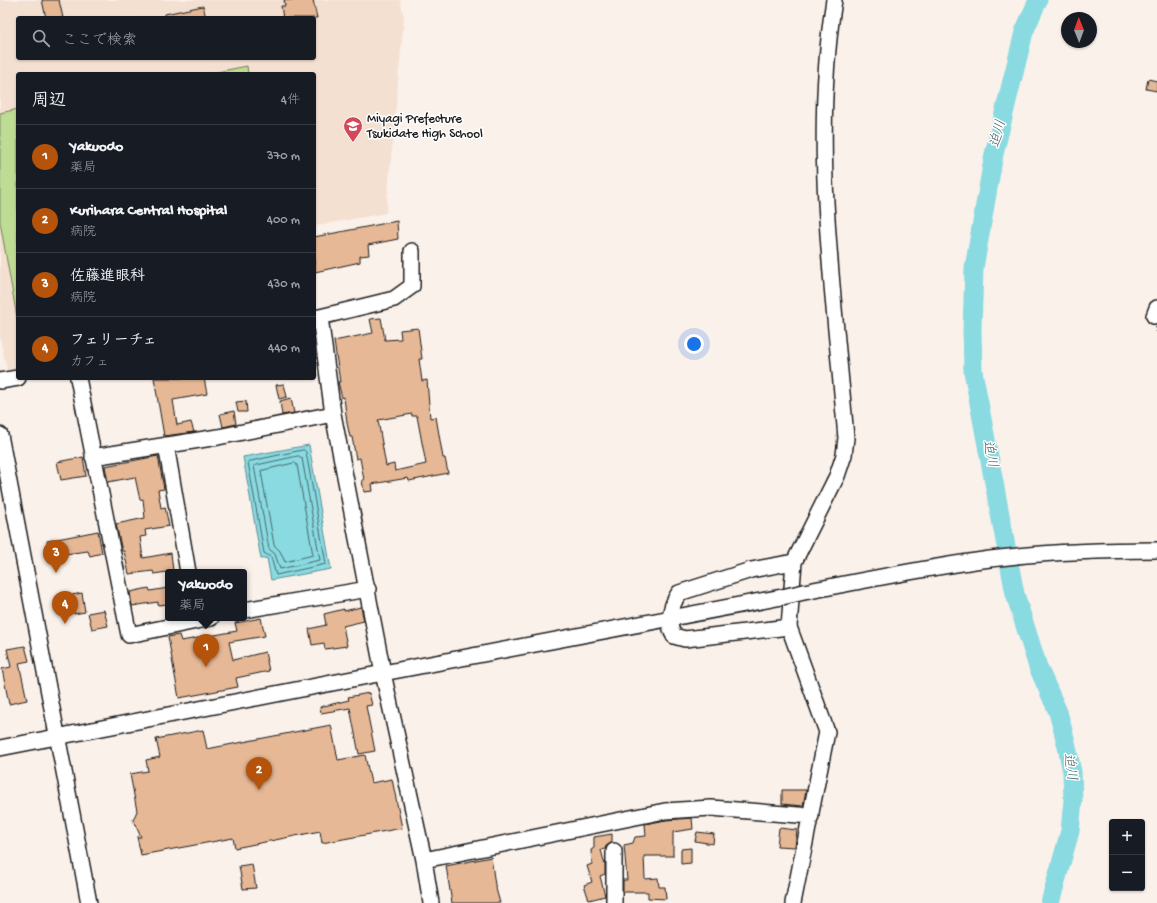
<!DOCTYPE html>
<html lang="ja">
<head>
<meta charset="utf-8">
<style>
  :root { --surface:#171b24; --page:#20242c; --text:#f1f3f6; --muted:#9ea1a6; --line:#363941; --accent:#b45309 }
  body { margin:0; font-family:"Gochi Hand","Klee One",sans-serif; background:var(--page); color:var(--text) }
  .controls { position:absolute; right:12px; bottom:12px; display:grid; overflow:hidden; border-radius:4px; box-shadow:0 1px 3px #0004 }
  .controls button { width:36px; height:36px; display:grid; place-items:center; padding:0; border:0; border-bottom:1px solid var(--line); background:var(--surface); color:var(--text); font:20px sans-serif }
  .compass { position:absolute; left:1061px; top:12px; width:36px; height:36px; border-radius:50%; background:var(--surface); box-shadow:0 1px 3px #0004; rotate:359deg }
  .you { position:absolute; left:694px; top:344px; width:14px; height:14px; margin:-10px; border:3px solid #fff; border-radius:50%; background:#1a73e8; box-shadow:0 0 0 6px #1a73e833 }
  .badge { display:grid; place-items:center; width:26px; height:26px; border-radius:50%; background:var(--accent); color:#fff; font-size:13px; font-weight:700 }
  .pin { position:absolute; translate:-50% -33px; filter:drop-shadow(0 1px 2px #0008) }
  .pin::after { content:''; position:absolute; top:21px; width:14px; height:12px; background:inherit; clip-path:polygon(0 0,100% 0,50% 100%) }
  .popup { position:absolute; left:165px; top:569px; width:82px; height:52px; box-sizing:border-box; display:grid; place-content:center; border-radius:4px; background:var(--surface); filter:drop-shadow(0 1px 3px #0005); font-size:13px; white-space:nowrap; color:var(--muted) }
  .popup b { font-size:15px; color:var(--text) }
  .popup::after { content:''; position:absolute; left:50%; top:100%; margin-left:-8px; border:8px solid transparent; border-top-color:var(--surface) }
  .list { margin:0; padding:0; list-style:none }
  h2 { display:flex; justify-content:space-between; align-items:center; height:52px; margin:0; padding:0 16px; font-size:17px }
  h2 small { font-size:13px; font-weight:400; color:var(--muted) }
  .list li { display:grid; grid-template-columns:26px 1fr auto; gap:12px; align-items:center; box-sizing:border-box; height:64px; padding:0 16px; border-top:1px solid var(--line) }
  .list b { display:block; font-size:15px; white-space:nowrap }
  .list p { margin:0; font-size:13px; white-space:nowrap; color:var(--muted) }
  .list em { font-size:13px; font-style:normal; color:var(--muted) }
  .icon { flex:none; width:22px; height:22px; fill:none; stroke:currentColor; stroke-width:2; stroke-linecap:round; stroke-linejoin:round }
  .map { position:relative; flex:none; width:1157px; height:903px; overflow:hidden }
  .search { position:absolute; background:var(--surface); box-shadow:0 1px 3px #0004; left:16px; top:16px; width:300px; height:44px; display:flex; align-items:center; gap:10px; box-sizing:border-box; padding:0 14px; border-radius:4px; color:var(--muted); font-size:15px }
  .panel { position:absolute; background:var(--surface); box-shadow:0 1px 3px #0004; left:16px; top:72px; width:300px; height:308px; border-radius:4px }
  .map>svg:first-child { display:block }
</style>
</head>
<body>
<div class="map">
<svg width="1157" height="903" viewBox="0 0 1157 903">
  <rect width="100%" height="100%" fill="#faf1ea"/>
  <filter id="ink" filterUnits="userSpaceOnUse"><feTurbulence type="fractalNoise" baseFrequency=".025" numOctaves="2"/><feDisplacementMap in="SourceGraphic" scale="8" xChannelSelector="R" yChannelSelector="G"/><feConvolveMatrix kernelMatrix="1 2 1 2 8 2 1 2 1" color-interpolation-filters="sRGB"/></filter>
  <g filter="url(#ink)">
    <!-- built -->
    <path fill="#f4e0d1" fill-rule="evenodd" d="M 0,0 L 400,0 L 404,17 L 386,213 L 314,226 L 314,74 L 18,74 L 18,371 L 8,374 L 0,338 ZM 18,18 L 314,18 L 314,58 L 18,58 Z"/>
    <!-- green -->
    <path fill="#bfdc94" stroke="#6e7c58" d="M 247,66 L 248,74 L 207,74 Z
      M 18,109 L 18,323 L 0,222 L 0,113 Z"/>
    <!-- water -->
    <path fill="#89dae1" stroke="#5d8e92" d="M 309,445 L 331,569 L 271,580 L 267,558 L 261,559 L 243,457 Z"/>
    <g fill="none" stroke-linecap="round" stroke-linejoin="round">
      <!-- shore -->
      <path stroke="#48686b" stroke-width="1" d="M 304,450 L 306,452 L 326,564 L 276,575 L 271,557 L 264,553 L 248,462 Z
        M 299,456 L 302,458 L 320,560 L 280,569 L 275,554 L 269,549 L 254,466 Z
        M 295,463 L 297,465 L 313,555 L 285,562 L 280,551 L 274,545 L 261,471 Z"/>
      <!-- river -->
      <path stroke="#89dae1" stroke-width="19" d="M 1038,0 L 1024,32 L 994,154 L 974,268 L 972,330 L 973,371 L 1015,594 L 1038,667 L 1058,712 L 1066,742 L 1072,772 L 1073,800 L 1070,831 L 1050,903"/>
    </g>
    <!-- building -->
    <path fill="#e6b896" stroke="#1c1c1c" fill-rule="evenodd" d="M 42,0 L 59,0 L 63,18 L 46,18 Z
      M 284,0 L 313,0 L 317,18 L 283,18 L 281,6 L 285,6 Z
      M 203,6 L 206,18 L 165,18 L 165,14 Z
      M 1148,79 L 1157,81 L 1157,91 L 1146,89 Z
      M 397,221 L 398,239 L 368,245 L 369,255 L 360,256 L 360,262 L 315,272 L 314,237 Z
      M 381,318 L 385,340 L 401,339 L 400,330 L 418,328 L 422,359 L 419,359 L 422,381 L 427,380 L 430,418 L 436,417 L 443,458 L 445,458 L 448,473 L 409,481 L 408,478 L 372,484 L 373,491 L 364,492 L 362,480 L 364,480 L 360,458 L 356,459 L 352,437 L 350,437 L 347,423 L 344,397 L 342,398 L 338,382 L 340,382 L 334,341 L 373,333 L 370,319 ZM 412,414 L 412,416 L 417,416 L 426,464 L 395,471 L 394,464 L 386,466 L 378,420 Z
      M 154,378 L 204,378 L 207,394 L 173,400 L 177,425 L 191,422 L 194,432 L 164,436 Z
      M 284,384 L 287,397 L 279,399 L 276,385 Z
      M 291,398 L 294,413 L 282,415 L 280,401 Z
      M 246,401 L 247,412 L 238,412 L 236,402 Z
      M 234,411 L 236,424 L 223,427 L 220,414 Z
      M 158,456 L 164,489 L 158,490 L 161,508 L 165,507 L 169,526 L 145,530 L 146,536 L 140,537 L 143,558 L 171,553 L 173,571 L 154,574 L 153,571 L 129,574 L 124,551 L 122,551 L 116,524 L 145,518 L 143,499 L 140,500 L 135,477 L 108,482 L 105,466 Z
      M 83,457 L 86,476 L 61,480 L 57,462 Z
      M 98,531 L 102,553 L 90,556 L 88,551 L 49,556 L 47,541 Z
      M 149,588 L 150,591 L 168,588 L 168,604 L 158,605 L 158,602 L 132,606 L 130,592 Z
      M 82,593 L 85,612 L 74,614 L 72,595 Z
      M 361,607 L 364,621 L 343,626 L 347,646 L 325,649 L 324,643 L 312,645 L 309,629 L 326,625 L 324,614 L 344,609 L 344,611 Z
      M 104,610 L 108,626 L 92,629 L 88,613 Z
      M 261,618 L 265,636 L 229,642 L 233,660 L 265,652 L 269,671 L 236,678 L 238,687 L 179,698 L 168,637 L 179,635 L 181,641 L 237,631 L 235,623 Z
      M 25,646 L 29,661 L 19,663 L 27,700 L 9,704 L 2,669 L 11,667 L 7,649 Z
      M 369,693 L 372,705 L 366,706 L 375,751 L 359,754 L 350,708 L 321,713 L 320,707 L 349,700 L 348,697 Z
      M 331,725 L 338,760 L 365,755 L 371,783 L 392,779 L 402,828 L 322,843 L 320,831 L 235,848 L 233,838 L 141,855 L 137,837 L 141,837 L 133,820 L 137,811 L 130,774 L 148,771 L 146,760 L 160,757 L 156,739 L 203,730 L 207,749 Z
      M 782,790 L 806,790 L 803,806 L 782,804 Z
      M 692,818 L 693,829 L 673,832 L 673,856 L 644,856 L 645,879 L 658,878 L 659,887 L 665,887 L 666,899 L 648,898 L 648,892 L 623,892 L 623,880 L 627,880 L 624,845 L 633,843 L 635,837 L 646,836 L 645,824 L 666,820 Z
      M 779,828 L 797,830 L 795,847 L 777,846 Z
      M 697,832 L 714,834 L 713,844 L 695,841 Z
      M 612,834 L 612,842 L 606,846 L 605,849 L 601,850 L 605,865 L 605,874 L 600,876 L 605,896 L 589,900 L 584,885 L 592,882 L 587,866 L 592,864 L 591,850 L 594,848 L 594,837 Z
      M 691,848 L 691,863 L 681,864 L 681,849 Z
      M 491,857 L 495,885 L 500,903 L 452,903 L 446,866 Z
      M 252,864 L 256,888 L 243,889 L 239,866 Z"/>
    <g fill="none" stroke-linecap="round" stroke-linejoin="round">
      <!-- minor casing -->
      <g stroke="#1c1c1c" stroke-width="18">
        <path id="minor" d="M 1154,316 L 1157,308
          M 320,317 L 394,299 L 412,286 L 412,251
          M 314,318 L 320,317 L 333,414 L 383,673 L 424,860 L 431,903
          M 78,378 L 129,635 L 211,618
          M 0,381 L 18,378
          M 0,435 L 89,903
          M 166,445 L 188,572
          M 93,457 L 218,437 L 333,414
          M 804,592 C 866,580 928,567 990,559 C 1045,552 1101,550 1157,550
          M 244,610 L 368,589
          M 789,627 L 685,639 L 674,636 C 666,623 671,605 679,593 L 751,570 L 794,562
          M 0,748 L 383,673 L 782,597
          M 614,851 L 614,903
          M 424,860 L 665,811 L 711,808 L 811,816
          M 793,903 L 827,732 L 789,627 L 794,562 L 837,476 L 844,455 L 846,438 C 834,292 811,146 834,0"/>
      </g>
      <!-- path -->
      <path stroke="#1c1c1c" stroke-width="2" stroke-dasharray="1 3" stroke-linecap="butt" d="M 1156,327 L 1157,333"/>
      <!-- minor -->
      <use href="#minor" stroke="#fff" stroke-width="15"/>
      <!-- minor-bridge casing -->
      <g stroke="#1c1c1c" stroke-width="18" stroke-linecap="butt">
        <path id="minor-bridge" d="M 782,597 L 804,592"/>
      </g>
      <!-- minor-bridge -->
      <use href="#minor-bridge" stroke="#fff" stroke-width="15"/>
    </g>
  </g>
  <!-- icons -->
  <defs>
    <g id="school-pin" transform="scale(1)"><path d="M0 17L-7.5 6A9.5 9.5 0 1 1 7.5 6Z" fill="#d1495b" stroke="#fff"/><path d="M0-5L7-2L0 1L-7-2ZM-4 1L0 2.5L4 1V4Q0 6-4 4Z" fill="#fff"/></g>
  </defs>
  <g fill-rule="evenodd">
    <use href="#school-pin" x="353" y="126"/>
  </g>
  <g text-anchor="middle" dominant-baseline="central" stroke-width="3" stroke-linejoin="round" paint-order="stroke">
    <!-- poi labels -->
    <g font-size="13" fill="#1c1c1c" stroke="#fff" text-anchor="start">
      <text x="367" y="119">Miyagi Prefecture<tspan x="367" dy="15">Tsukidate High School</tspan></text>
    </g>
    <!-- water labels -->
    <g font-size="14" font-style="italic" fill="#425e61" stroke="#fff">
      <text transform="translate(999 134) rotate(-76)">迫川</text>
      <text transform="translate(989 454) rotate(79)">迫川</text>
      <text transform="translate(1069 767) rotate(82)">迫川</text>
    </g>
  </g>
</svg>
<div class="controls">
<button>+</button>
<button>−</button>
</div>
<svg class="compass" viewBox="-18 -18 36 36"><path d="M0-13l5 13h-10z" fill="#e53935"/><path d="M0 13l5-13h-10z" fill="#9ea1a6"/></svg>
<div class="you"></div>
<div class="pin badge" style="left:206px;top:667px">1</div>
<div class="popup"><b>Yakuodo</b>薬局</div>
<div class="pin badge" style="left:259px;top:790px">2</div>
<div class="pin badge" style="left:56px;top:573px">3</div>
<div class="pin badge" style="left:65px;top:624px">4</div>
<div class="search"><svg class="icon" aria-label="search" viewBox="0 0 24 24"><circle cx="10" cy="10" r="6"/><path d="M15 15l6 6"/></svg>ここで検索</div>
<section class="panel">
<h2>周辺<small>4件</small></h2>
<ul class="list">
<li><span class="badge">1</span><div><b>Yakuodo</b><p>薬局</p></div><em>370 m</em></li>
<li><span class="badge">2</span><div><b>Kurihara Central Hospital</b><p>病院</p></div><em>400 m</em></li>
<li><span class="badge">3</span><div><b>佐藤進眼科</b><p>病院</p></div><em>430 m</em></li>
<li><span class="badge">4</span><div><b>フェリーチェ</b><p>カフェ</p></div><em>440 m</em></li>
</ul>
</section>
</div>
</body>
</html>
